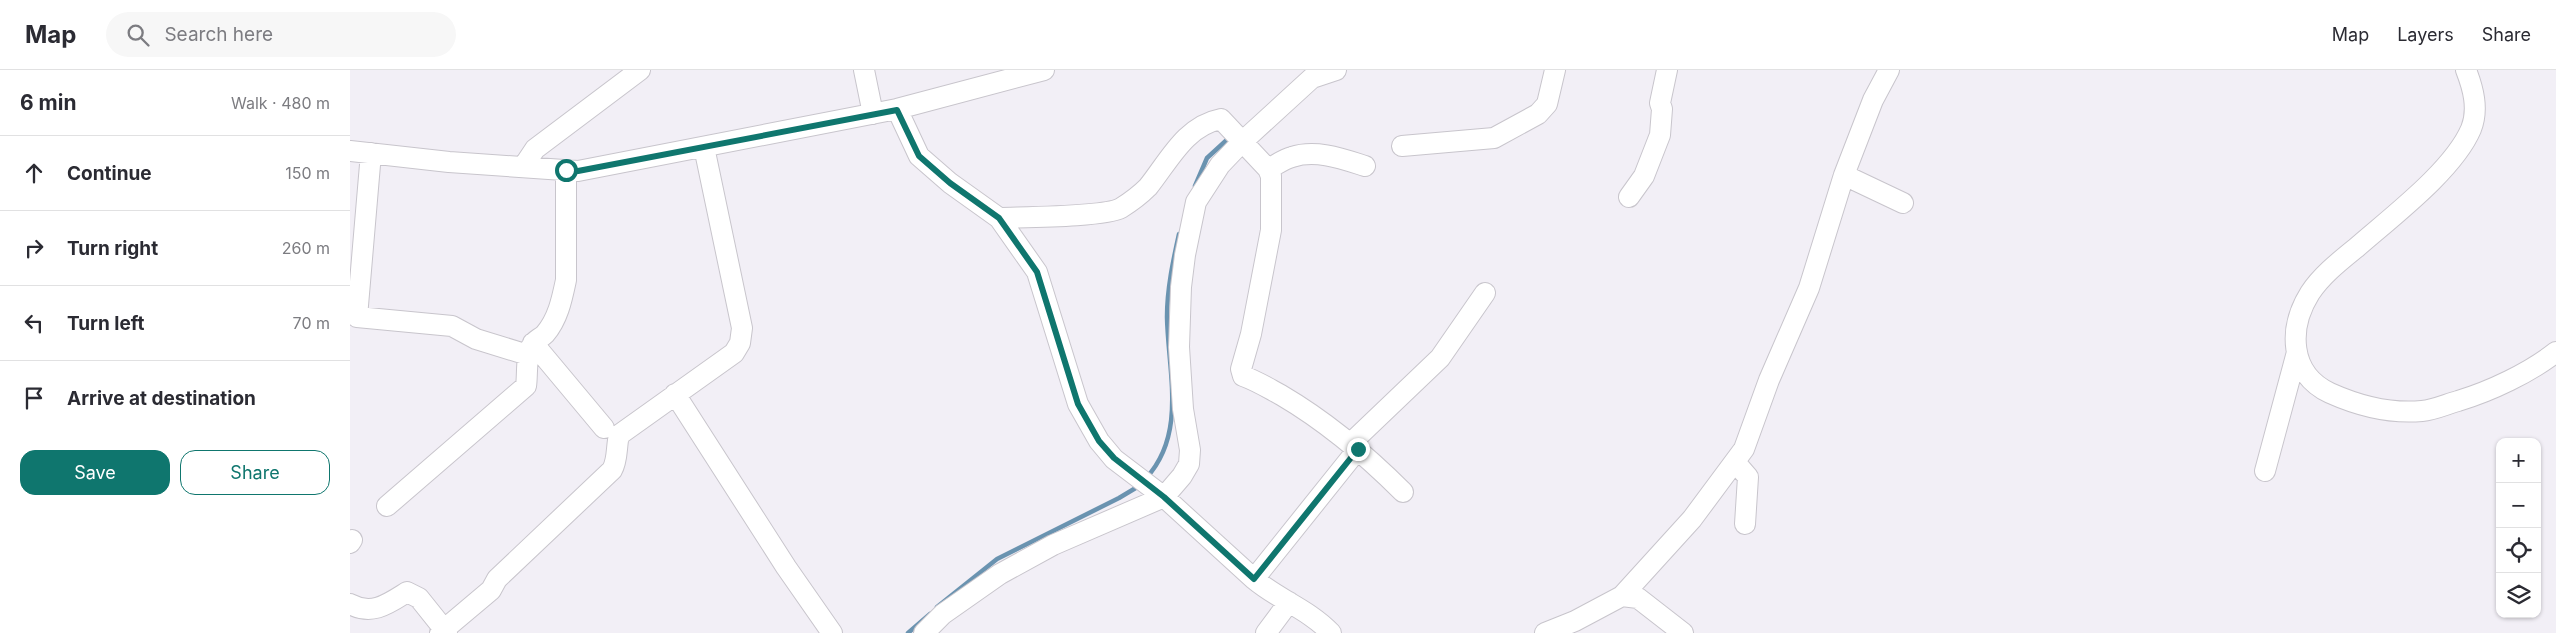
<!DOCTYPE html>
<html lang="en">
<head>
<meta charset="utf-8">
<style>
  :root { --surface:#fff; --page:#f7f7f7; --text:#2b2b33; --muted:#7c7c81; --line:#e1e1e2; --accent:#0f766e }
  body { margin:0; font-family:Inter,sans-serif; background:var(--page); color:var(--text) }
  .controls { position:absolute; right:15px; bottom:15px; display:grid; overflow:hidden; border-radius:10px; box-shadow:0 1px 4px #0004 }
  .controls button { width:45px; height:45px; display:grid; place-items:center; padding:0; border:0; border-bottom:1px solid var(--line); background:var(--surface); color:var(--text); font:25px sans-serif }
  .stop { position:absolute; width:15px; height:15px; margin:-11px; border:4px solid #0f766e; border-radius:50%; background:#fff }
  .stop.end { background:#0f766e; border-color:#fff; box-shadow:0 1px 5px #0008 }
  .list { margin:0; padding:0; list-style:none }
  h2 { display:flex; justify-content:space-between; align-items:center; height:65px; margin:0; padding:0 20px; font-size:21px }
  h2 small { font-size:16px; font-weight:400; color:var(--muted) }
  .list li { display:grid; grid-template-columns:32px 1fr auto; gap:15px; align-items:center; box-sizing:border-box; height:75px; padding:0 20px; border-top:1px solid var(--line) }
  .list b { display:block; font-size:19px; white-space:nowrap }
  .list em { font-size:16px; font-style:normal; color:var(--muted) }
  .actions { display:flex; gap:10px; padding:15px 20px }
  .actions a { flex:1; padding:11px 0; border:1px solid var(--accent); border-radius:15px; text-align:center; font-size:18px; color:var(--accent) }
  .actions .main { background:var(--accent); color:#fff }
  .icon { flex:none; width:28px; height:28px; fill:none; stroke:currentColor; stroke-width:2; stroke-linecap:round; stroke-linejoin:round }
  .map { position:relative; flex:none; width:2206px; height:563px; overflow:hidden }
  header { display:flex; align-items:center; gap:30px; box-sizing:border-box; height:70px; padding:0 25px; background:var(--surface); border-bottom:1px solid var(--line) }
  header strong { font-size:24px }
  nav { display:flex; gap:28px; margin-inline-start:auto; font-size:18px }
  .search { width:350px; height:45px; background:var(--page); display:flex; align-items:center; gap:12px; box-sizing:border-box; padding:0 18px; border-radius:28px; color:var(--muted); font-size:19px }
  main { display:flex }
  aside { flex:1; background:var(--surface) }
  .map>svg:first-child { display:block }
</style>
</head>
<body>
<header>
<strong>Map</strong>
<div class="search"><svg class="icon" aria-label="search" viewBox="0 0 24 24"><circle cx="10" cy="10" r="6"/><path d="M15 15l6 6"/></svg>Search here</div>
<nav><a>Map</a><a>Layers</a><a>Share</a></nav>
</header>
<main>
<aside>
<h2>6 min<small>Walk · 480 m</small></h2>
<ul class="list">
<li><svg class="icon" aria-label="ahead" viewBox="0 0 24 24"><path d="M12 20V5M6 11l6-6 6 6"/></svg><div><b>Continue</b></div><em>150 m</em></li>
<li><svg class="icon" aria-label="right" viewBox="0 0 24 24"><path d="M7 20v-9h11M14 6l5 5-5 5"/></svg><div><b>Turn right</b></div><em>260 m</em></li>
<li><svg class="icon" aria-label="left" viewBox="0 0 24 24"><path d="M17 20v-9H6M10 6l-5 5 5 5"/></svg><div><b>Turn left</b></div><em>70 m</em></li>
<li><svg class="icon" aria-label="arrive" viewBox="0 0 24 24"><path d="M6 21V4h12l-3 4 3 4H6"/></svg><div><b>Arrive at destination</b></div></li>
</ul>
<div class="actions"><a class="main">Save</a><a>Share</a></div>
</aside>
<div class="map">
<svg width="2206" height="563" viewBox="0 0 2206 563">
  <rect width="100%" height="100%" fill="#f2eff6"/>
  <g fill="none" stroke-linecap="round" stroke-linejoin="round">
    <!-- stream -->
    <path stroke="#6a93b0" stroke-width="4.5" d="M 845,116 L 857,88 L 880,67
      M 796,408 C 837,364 818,301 817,247 C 817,219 823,191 829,164
      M 587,537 L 647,489 L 769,428 L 789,416
      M 558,563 L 580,544"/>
    <!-- minor casing -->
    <g stroke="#c8c5cc" stroke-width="22">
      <path id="minor" d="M 514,0 L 523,44
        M 2116,0 C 2123,18 2129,39 2121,59 C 2103,101 2040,148 2006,178 C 1990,191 1972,205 1960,223 C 1938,258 1939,304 1980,323 C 2009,336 2040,344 2072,341 C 2084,340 2097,334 2108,331 C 2141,321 2179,303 2206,282
        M 547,39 L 569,86 L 600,113 L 649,148 L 687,202 L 728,334 L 749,371 L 764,389 L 814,427 L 904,509 C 929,530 958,539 981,563
        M 1052,76 L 1144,68 L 1188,44 L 1197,34 L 1205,0
        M 0,81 L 99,92 L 228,101 L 547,39 L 694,0
        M 21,83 L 7,247 L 102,256 L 126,269 L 178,285
        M 173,97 L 185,79 L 290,0
        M 918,99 C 926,95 934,89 942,87 C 966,79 993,89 1015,96
        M 1494,105 L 1553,133
        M 1279,127 L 1294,106 L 1310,65 L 1312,39 L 1310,33 L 1317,0
        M 649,148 C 672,147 755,147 771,138 C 779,133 791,124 798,117 C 819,91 835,56 871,49 L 918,99 L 921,106 L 921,160 L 901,264 L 891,299 L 893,306 C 907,311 918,318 931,325 C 977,352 1015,384 1053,422
        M 183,273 L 254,358
        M 325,324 L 436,497 L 482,563
        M 1001,373 L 1090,288 L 1135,223
        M 1385,392 L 1398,407 L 1395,454
        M 1915,401 L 1947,282
        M 37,436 L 176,316 C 178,303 175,285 183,274 C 185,270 191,268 195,264 C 208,249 212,229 216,210 L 216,100
        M 0,473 L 2,470
        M 904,509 L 1008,379
        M 1272,526 L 1342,449 L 1394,379 L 1419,310 L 1459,218 L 1494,105 L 1523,30 L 1539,0
        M 0,534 C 22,546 38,534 57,522 L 69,528 L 97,563
        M 90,563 L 141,520 L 147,509 L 262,400 C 268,390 266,377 269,365 L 384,283 L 390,273 L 392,258 L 354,77
        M 574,563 L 593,544 L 650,504 L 703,475 L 814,427 L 832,406 L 839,394 L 840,380 L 833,339 L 829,277 L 831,217 L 835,185 L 846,132 L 870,95 L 892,72 L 962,8 L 986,0
        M 916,563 L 939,532
        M 1195,563 L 1225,551 L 1272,526 L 1288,528 L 1333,563"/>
    </g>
    <!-- minor -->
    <use href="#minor" stroke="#fff" stroke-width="20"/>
  </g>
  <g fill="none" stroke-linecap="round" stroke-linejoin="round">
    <!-- route -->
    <path stroke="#0f766e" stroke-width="6" d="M 216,100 L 228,101 L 547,40 L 569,86 L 600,113 L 649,148 L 687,202 L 728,334 L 749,371 L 764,388 L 814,427 L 904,509 L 1008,379"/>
  </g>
</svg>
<div class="controls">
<button>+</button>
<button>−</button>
<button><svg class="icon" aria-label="locate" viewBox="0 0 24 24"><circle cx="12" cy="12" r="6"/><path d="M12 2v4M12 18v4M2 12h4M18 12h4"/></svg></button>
<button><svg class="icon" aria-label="layers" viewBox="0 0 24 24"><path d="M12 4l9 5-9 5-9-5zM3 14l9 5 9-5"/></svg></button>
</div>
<div class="stop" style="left:216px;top:100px"></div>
<div class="stop end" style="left:1008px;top:379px"></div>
</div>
</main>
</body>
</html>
